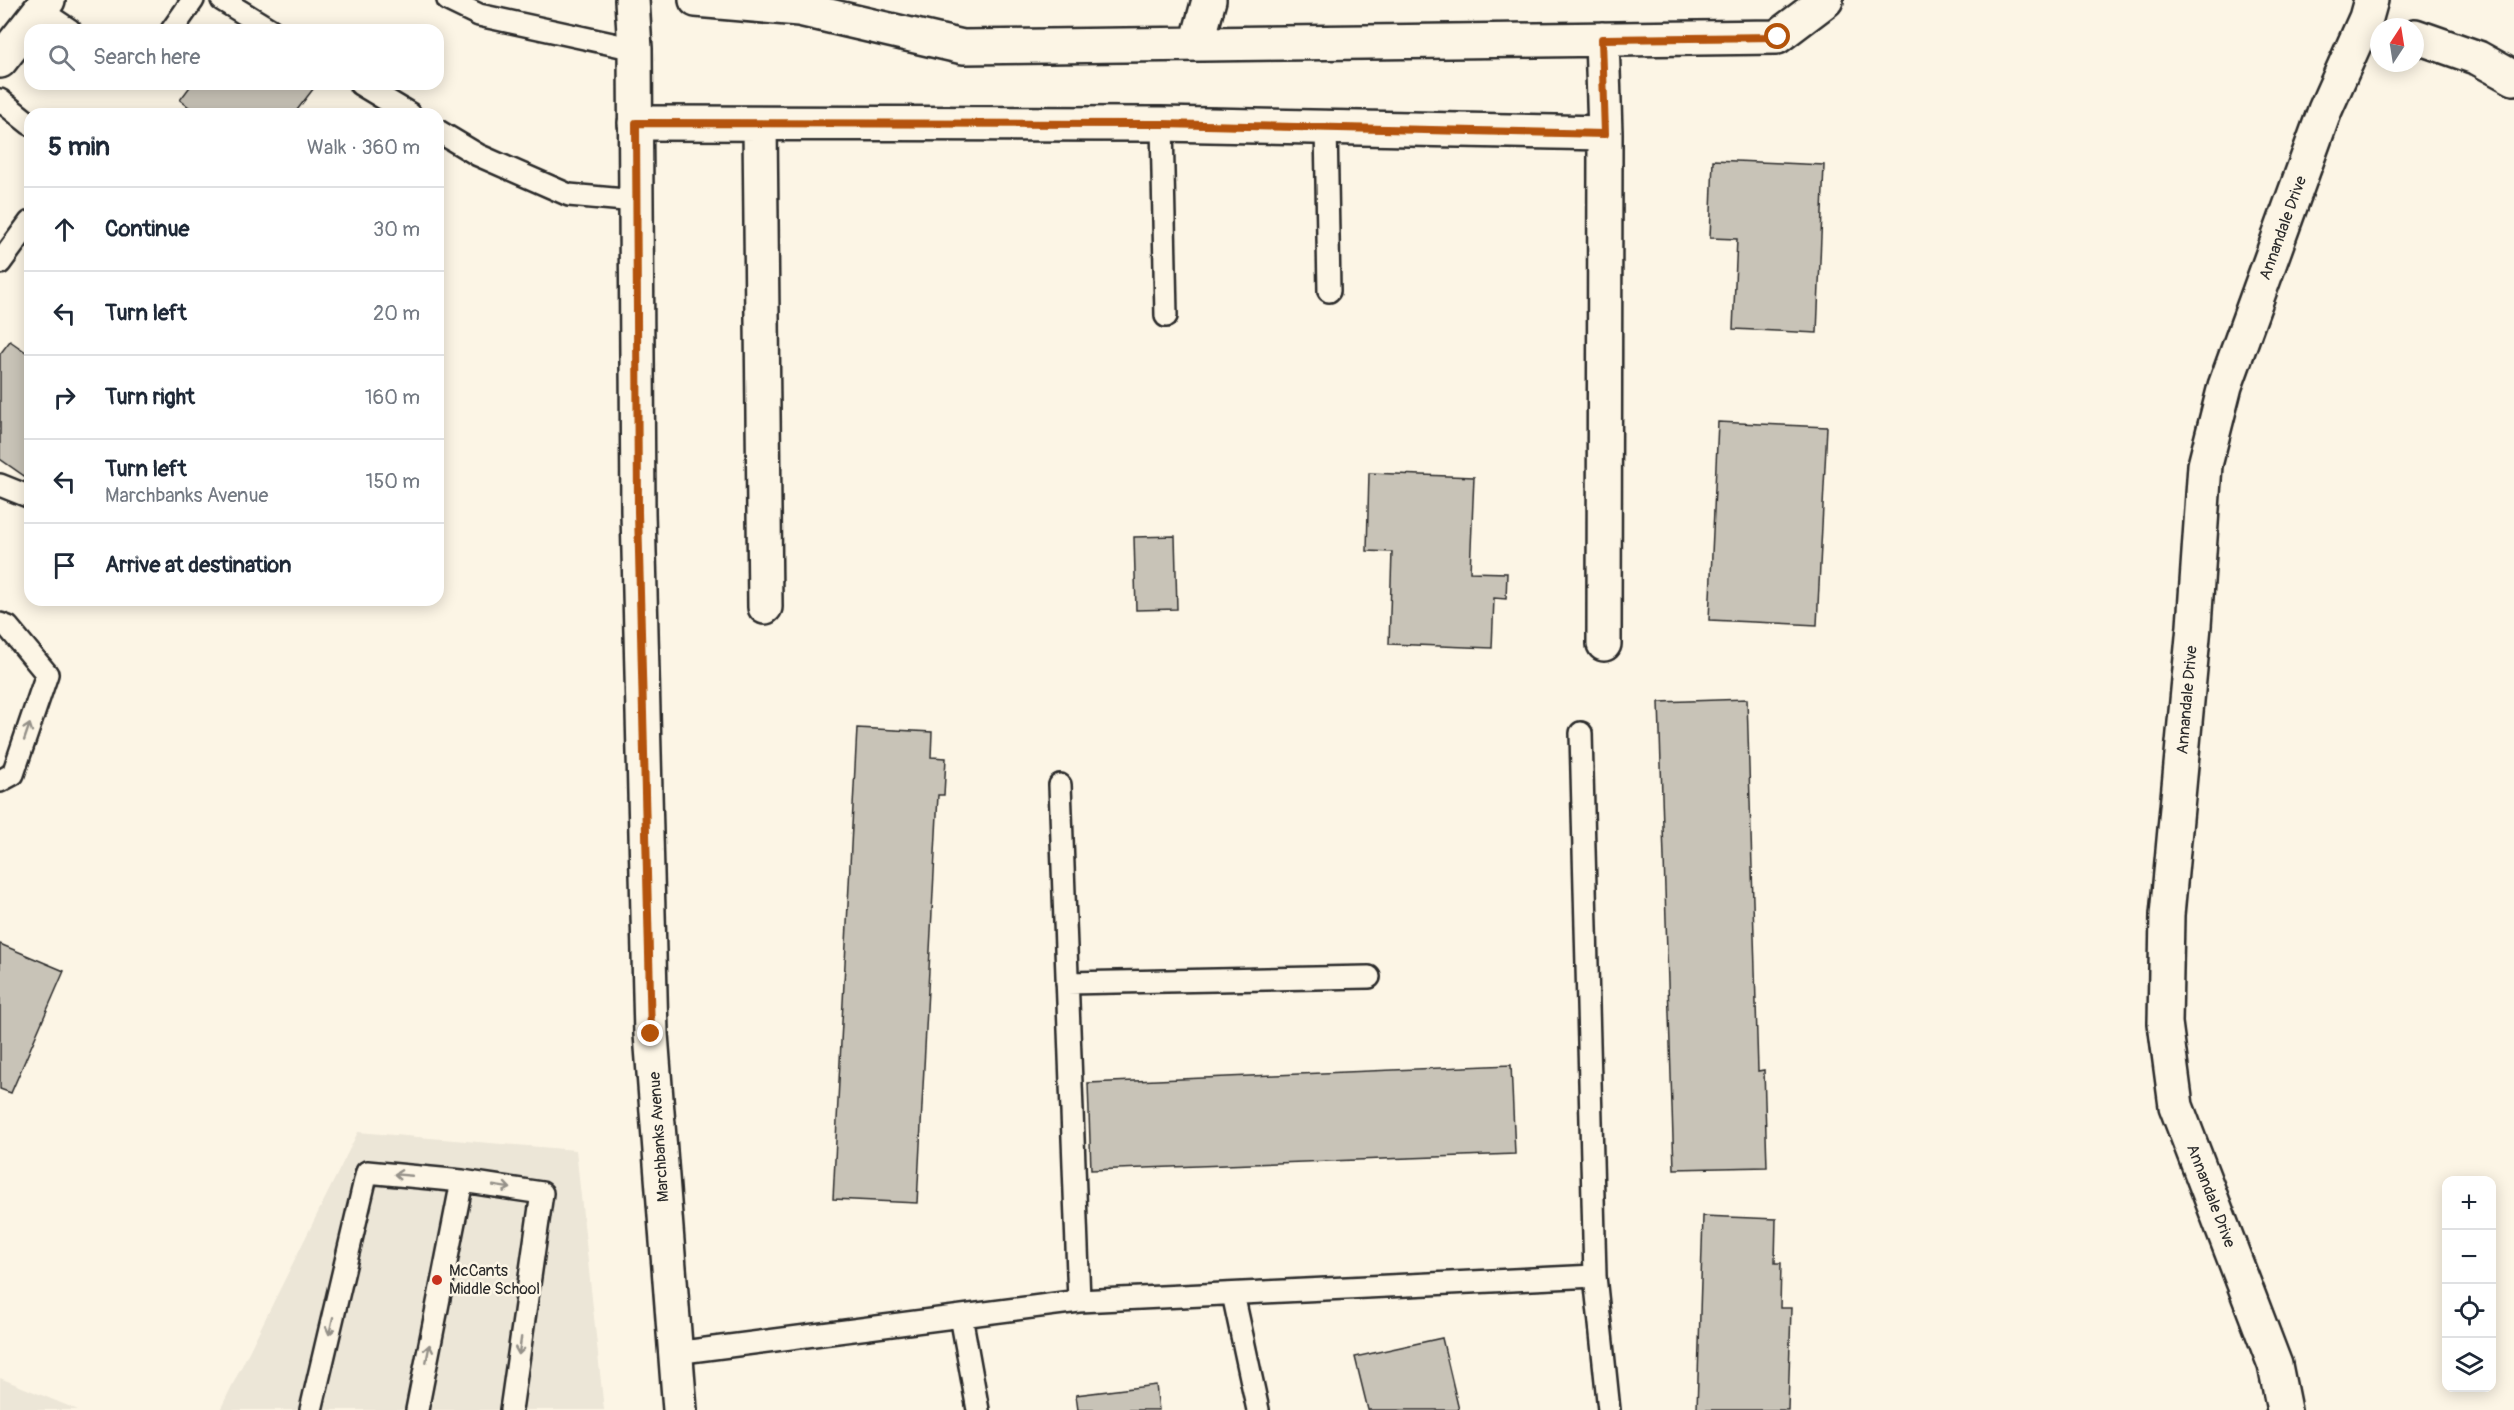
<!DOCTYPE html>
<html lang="en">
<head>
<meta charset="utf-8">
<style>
  :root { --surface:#fff; --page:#f2f2f3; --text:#1f2937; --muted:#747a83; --line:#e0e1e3 }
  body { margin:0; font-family:Pangolin,sans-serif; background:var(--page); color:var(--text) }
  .controls { position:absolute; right:18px; bottom:18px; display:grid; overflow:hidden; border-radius:12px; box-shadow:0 3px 15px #0003 }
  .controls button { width:54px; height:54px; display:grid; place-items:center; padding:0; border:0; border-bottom:2px solid var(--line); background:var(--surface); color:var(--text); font:30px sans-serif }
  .compass { position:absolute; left:2370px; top:18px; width:54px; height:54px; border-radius:50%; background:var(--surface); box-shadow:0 3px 15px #0003; rotate:12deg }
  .stop { position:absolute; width:18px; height:18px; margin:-14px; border:4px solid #b45309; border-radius:50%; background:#fff }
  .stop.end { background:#b45309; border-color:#fff; box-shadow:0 2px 6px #0008 }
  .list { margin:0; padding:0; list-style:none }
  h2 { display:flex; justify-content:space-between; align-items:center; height:78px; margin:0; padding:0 24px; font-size:26px }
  h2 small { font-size:20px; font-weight:400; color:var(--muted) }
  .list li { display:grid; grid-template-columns:39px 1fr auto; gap:18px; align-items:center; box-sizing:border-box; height:84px; padding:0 24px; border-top:2px solid var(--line) }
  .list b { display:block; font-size:22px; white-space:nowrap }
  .list p { margin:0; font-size:20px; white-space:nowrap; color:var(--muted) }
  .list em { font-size:20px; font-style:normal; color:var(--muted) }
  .icon { flex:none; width:33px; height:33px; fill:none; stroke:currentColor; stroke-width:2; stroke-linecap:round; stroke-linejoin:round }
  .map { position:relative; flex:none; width:2514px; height:1410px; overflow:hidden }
  .search { position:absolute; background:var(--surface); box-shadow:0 3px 15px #0003; left:24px; top:24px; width:420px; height:66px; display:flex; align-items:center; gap:15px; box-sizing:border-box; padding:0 21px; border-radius:18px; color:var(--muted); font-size:22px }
  .panel { position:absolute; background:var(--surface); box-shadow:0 3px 15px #0003; left:24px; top:108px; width:420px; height:498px; border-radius:18px }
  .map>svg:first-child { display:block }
</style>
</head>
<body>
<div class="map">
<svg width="2514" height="1410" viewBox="0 0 2514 1410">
  <rect width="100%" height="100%" fill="#fcf5e5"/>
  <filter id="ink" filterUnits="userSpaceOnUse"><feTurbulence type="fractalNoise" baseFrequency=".0167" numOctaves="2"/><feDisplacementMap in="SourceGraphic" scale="12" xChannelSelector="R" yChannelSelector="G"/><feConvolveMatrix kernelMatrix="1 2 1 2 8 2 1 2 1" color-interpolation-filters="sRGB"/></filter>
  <g filter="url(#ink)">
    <!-- built -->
    <path fill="#ece6d7" d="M 358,1132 L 576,1150 L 604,1410 L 220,1410 Z
      M 0,1378 L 78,1410 L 0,1410 Z"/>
    <!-- building -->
    <path fill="#c8c3b7" stroke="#2b2b2b" stroke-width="1.5" d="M 240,19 L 254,30 L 232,30 Z
      M 192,84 L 317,84 L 294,114 L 198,114 L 180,100 Z
      M 1713,160 L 1824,165 L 1817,333 L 1733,329 L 1737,239 L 1710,238 Z
      M 10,341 L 30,355 L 30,480 L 0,459 L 0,354 Z
      M 1718,422 L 1827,427 L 1817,625 L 1709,620 Z
      M 1369,473 L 1474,477 L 1470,572 L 1507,573 L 1506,599 L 1494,598 L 1492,648 L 1389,644 L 1392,552 L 1367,551 Z
      M 1175,536 L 1177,609 L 1136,610 L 1134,537 Z
      M 1747,699 L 1758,1071 L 1764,1070 L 1767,1167 L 1674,1169 L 1659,702 Z
      M 857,728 L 932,732 L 931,757 L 946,758 L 944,795 L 938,795 L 917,1203 L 833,1199 Z
      M 0,944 L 64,971 L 11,1093 L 0,1089 Z
      M 1511,1065 L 1515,1154 L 1091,1170 L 1088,1083 Z
      M 1703,1216 L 1776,1219 L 1775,1263 L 1781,1263 L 1780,1308 L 1791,1308 L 1788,1410 L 1697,1410 Z
      M 1442,1338 L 1459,1410 L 1368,1410 L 1355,1357 Z
      M 1156,1385 L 1159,1410 L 1078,1410 L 1076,1395 Z"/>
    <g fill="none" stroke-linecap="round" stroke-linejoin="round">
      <!-- service casing -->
      <g stroke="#2b2b2b" stroke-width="26">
        <path id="service" d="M 222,0 L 271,30
          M 448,0 L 479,15 L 635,49
          M 40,10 L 70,30
          M 172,30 L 193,0
          M 360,84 L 410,114
          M 0,100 L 30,124
          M 1162,124 L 1166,316
          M 1326,127 L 1329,291
          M 438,131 L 478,155 L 569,195 L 636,201
          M 0,263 L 30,222
          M 0,485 L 30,497
          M 0,624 L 8,627 L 47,674 L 13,774 L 0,781
          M 1581,733 L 1595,1276 L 1609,1410
          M 1067,983 L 1369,977
          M 1233,1294 L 1258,1410
          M 1079,1301 L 1595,1276
          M 961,1316 L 978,1410
          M 675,1353 L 1079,1301 L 1060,785
          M 311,1410 L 367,1172 L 462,1181
          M 417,1410 L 462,1181 L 542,1193 L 511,1410"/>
      </g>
      <!-- minor casing -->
      <g stroke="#2b2b2b" stroke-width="38">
        <path id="minor" d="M 696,0 L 799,9 L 963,47 L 1777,37 L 1826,0
          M 2415,36 L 2478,58 L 2514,78
          M 1197,44 L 1209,0
          M 635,123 L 1162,124 L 1605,133 L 1602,39
          M 760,125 L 765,607
          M 1604,644 L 1605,133
          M 2284,1410 L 2275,1365 L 2176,1106 L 2165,1023 L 2167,915 L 2194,626 L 2205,465 L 2225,386 L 2325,110 L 2366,18 L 2371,0"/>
      </g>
      <!-- tertiary casing -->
      <g stroke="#2b2b2b" stroke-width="38">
        <path id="tertiary" d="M 632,0 L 635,49 L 638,512 L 651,1034 L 680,1410"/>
      </g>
      <!-- secondary casing -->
      <g stroke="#2b2b2b" stroke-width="38">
        <path id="secondary" d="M 0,61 L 48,0"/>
      </g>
      <!-- service -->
      <use href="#service" stroke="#fcf5e5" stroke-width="21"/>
      <!-- minor -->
      <use href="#minor" stroke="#fcf5e5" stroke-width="33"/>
      <!-- tertiary -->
      <use href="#tertiary" stroke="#fcf5e5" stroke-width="33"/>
      <!-- secondary -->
      <use href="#secondary" stroke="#fcf5e5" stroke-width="33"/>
    </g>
    <!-- one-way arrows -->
    <defs><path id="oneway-shaft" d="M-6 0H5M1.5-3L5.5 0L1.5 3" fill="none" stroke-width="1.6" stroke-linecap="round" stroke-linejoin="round" transform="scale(1.5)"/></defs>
    <g stroke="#949088">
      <use href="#oneway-shaft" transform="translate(27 732) rotate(-71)"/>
      <use href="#oneway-shaft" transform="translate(403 1175) rotate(-175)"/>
      <use href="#oneway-shaft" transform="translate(502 1187) rotate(9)"/>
      <use href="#oneway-shaft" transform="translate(331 1326) rotate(103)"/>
      <use href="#oneway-shaft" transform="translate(520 1346) rotate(98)"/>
      <use href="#oneway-shaft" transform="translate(428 1353) rotate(-79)"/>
    </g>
  </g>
  <g fill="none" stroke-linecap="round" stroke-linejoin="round" filter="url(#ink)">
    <!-- route -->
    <path stroke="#b45309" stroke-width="8" d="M 651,1034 L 638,512 L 636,123 L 1162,124 L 1605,134 L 1602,39 L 1778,37"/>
  </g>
  <!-- markers -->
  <circle fill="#c8321e" stroke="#fcf5e5" stroke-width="2" cx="437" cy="1280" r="6"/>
  <g text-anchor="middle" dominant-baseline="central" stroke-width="5" stroke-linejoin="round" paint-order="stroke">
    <!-- street labels -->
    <g font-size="16" fill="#2b2b2b" stroke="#fcf5e5">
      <text transform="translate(2283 228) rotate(-70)">Annandale Drive</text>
      <text transform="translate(2187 700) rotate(-85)">Annandale Drive</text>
      <text transform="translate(659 1137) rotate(-94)">Marchbanks Avenue</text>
      <text transform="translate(2211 1196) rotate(69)">Annandale Drive</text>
    </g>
    <!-- poi labels -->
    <g font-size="16" fill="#2b2b2b" stroke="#fcf5e5" text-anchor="start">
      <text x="449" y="1271">McCants<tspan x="449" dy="18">Middle School</tspan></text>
    </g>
  </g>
</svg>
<div class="controls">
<button>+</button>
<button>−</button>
<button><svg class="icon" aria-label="locate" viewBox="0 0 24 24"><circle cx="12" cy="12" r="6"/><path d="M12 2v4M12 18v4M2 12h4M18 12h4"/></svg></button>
<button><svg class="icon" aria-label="layers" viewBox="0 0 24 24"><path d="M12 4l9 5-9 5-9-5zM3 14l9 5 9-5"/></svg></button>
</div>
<svg class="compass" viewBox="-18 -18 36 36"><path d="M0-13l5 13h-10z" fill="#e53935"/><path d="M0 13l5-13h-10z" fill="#747a83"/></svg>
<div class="stop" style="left:1778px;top:37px"></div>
<div class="stop end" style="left:651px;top:1034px"></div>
<div class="search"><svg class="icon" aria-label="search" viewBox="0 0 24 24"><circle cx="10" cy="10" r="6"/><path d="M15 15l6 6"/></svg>Search here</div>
<section class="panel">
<h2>5 min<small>Walk · 360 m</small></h2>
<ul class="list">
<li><svg class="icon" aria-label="ahead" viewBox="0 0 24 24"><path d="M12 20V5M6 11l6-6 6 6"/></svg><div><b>Continue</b></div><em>30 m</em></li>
<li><svg class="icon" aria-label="left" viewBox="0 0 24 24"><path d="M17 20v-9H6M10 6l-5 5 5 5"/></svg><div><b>Turn left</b></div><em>20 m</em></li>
<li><svg class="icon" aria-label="right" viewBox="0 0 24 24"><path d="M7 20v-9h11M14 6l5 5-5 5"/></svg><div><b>Turn right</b></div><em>160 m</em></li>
<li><svg class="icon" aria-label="left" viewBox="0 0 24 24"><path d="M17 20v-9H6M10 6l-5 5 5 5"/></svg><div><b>Turn left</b><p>Marchbanks Avenue</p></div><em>150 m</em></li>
<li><svg class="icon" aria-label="arrive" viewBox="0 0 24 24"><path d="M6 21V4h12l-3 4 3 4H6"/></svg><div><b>Arrive at destination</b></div></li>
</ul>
</section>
</div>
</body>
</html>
